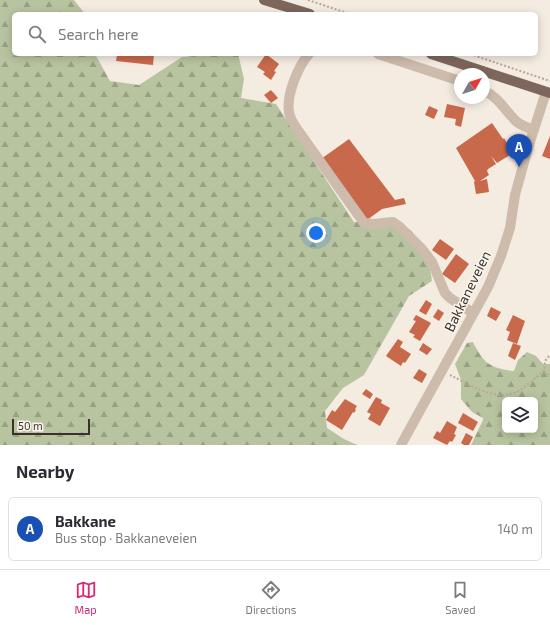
<!DOCTYPE html>
<html lang="en">
<head>
<meta charset="utf-8">
<style>
  :root { --surface:#fff; --page:#f2f2f3; --text:#2b2b33; --muted:#7c7c81; --line:#e1e1e2; --accent:#db2777 }
  body { margin:0; font-family:"Exo 2",sans-serif; background:var(--page); color:var(--text) }
  .controls { position:absolute; right:12px; bottom:12px; display:grid; overflow:hidden; border-radius:6px; box-shadow:0 2px 10px #0003 }
  .controls button { width:36px; height:36px; display:grid; place-items:center; padding:0; border:0; border-bottom:1px solid var(--line); background:var(--surface); color:var(--text); font:20px sans-serif }
  .compass { position:absolute; left:454px; top:68px; width:36px; height:36px; border-radius:50%; background:var(--surface); box-shadow:0 2px 10px #0003; rotate:51deg }
  .scale { position:absolute; left:12px; bottom:10px; width:78px; box-sizing:border-box; padding-left:4px; border:2px solid #3b302b; border-top:0; font-size:11px; line-height:14px; white-space:nowrap; color:#3b302b; -webkit-text-stroke:3px #fbf5ee; paint-order:stroke }
  .you { position:absolute; left:316px; top:233px; width:14px; height:14px; margin:-10px; border:3px solid #fff; border-radius:50%; background:#1a73e8; box-shadow:0 0 0 6px #1a73e833 }
  .badge { display:grid; place-items:center; width:26px; height:26px; border-radius:50%; background:var(--accent); color:#fff; font-size:13px; font-weight:700 }
  .pin { position:absolute; translate:-50% -33px; filter:drop-shadow(0 1px 2px #0008) }
  .pin::after { content:''; position:absolute; top:21px; width:14px; height:12px; background:inherit; clip-path:polygon(0 0,100% 0,50% 100%) }
  .list { margin:0; padding:0; list-style:none }
  h2 { display:flex; justify-content:space-between; align-items:center; height:52px; margin:0; padding:0 16px; font-size:17px }
  h2 small { font-size:13px; font-weight:400; color:var(--muted) }
  .list li { display:grid; grid-template-columns:26px 1fr auto; gap:12px; align-items:center; box-sizing:border-box; height:64px; margin:0 8px 8px; padding:0 8px; border:1px solid var(--line); border-radius:6px }
  .list b { display:block; font-size:15px; white-space:nowrap }
  .list p { margin:0; font-size:13px; white-space:nowrap; color:var(--muted) }
  .list em { font-size:13px; font-style:normal; color:var(--muted) }
  .icon { flex:none; width:22px; height:22px; fill:none; stroke:currentColor; stroke-width:2; stroke-linecap:round; stroke-linejoin:round }
  .map { position:relative; flex:none; width:550px; height:445px; overflow:hidden }
  .search { position:absolute; background:var(--surface); box-shadow:0 2px 10px #0003; left:12px; right:12px; top:12px; height:44px; display:flex; align-items:center; gap:10px; box-sizing:border-box; padding:0 14px; border-radius:6px; color:var(--muted); font-size:15px }
  .sheet { height:124px; background:var(--surface) }
  nav { display:flex; justify-content:space-around; align-items:center; box-sizing:border-box; height:56px; border-top:1px solid var(--line); background:var(--surface); font-size:11px; color:var(--muted) }
  nav a { display:grid; justify-items:center; gap:2px }
  nav .on { color:var(--accent) }
  .map>svg:first-child { display:block }
</style>
</head>
<body>
<div class="map">
<svg width="550" height="445" viewBox="0 0 550 445">
  <defs>
    <pattern id="forest-firs" width="22" height="20" patternUnits="userSpaceOnUse"><rect width="22" height="20" fill="#b8c4a0"/><path d="M5 1l3.5 6h-7zM16 11l3.5 6h-7z" fill="#97a083"/></pattern>
  </defs>
  <rect width="100%" height="100%" fill="#f4ebe1"/>
  <!-- forest -->
  <path fill="url(#forest-firs)" fill-rule="evenodd" d="M 0,0 L 74,0 L 85,14 L 14,14 L 14,54 L 95,54 L 110,81 L 139,85 L 182,57 L 219,54 L 238,54 L 244,79 L 241,98 L 276,104 L 354,222 L 386,223 L 411,230 L 429,263 L 432,281 L 409,296 L 364,375 L 343,388 L 325,411 L 327,428 L 344,439 L 357,445 L 0,445 Z
    M 473,342 C 484,364 490,368 514,371 L 518,360 L 527,352 L 536,356 L 543,364 L 550,364 L 550,445 L 471,445 L 483,420 L 483,418 L 472,412 L 461,399 L 461,380 L 455,364 L 467,343 ZM 505,400 L 535,400 L 535,430 L 505,430 Z"/>
  <!-- building -->
  <path fill="#c8694b" d="M 117,54 L 154,54 L 153,65 L 116,61 Z
    M 266,54 L 279,64 L 274,71 L 276,72 L 271,80 L 263,74 L 265,72 L 257,67 Z
    M 271,90 L 278,98 L 271,103 L 264,95 Z
    M 447,104 L 465,108 L 461,127 L 455,125 L 456,119 L 444,117 Z
    M 429,106 L 438,110 L 434,119 L 425,115 Z
    M 492,123 L 503,139 L 504,138 L 513,153 L 497,163 L 491,156 L 496,164 L 488,169 L 487,171 L 489,175 L 480,181 L 487,179 L 489,192 L 476,194 L 474,182 L 475,181 L 456,148 Z
    M 550,136 L 550,159 L 542,156 Z
    M 349,139 L 395,200 L 404,198 L 406,204 L 382,209 L 367,220 L 321,159 Z
    M 440,239 L 454,249 L 446,260 L 432,250 Z
    M 456,254 L 469,264 L 455,283 L 442,274 Z
    M 426,300 L 432,304 L 426,315 L 419,311 Z
    M 491,307 L 501,312 L 496,321 L 487,316 Z
    M 438,309 L 444,313 L 439,321 L 433,317 Z
    M 416,315 L 431,323 L 420,341 L 413,337 L 415,335 L 409,332 L 416,321 L 413,320 Z
    M 513,315 L 525,321 L 517,344 L 507,340 L 510,332 L 506,330 Z
    M 398,339 L 403,342 L 400,347 L 411,354 L 405,363 L 403,362 L 401,366 L 386,356 Z
    M 423,343 L 432,349 L 427,355 L 419,350 Z
    M 513,343 L 521,346 L 515,360 L 508,356 Z
    M 419,369 L 427,374 L 422,383 L 413,378 Z
    M 366,389 L 373,394 L 370,399 L 362,394 Z
    M 376,397 L 382,400 L 381,403 L 390,408 L 380,426 L 368,419 L 371,414 L 367,412 Z
    M 345,399 L 357,406 L 355,409 L 356,410 L 354,413 L 353,412 L 342,430 L 326,420 L 332,410 L 335,412 Z
    M 463,413 L 478,422 L 473,431 L 458,423 Z
    M 447,421 L 457,427 L 454,434 L 456,435 L 452,442 L 450,441 L 447,445 L 433,438 L 437,431 L 440,433 Z
    M 466,433 L 473,437 L 469,445 L 464,445 L 461,443 Z"/>
  <g fill="none" stroke-linecap="round" stroke-linejoin="round">
    <!-- path -->
    <path stroke="#b9a596" stroke-width="2" stroke-dasharray="2 2" stroke-linecap="butt" d="M 308,0 L 350,14
      M 470,54 L 550,81
      M 544,371 L 550,376
      M 450,375 C 469,384 495,402 516,392 C 526,387 535,378 544,371 L 545,361 L 550,355"/>
    <!-- minor -->
    <path stroke="#cdbbac" stroke-width="10" d="M 309,54 C 298,66 286,96 289,112 C 290,119 294,124 297,129 L 364,223 L 374,224 L 393,222 L 400,227 L 422,249 L 432,262 L 445,293 L 450,298 L 473,313
      M 378,54 L 460,81
      M 484,91 C 499,97 505,111 517,122 C 522,126 528,128 534,130
      M 401,445 L 488,287 L 501,256 L 510,228 L 515,195 L 528,148 L 546,92"/>
    <!-- major -->
    <path stroke="#7d675c" stroke-width="10" d="M 264,0 L 310,14
      M 431,54 L 550,93"/>
  </g>
  <g text-anchor="middle" dominant-baseline="central" stroke-width="3" stroke-linejoin="round" paint-order="stroke">
    <!-- street labels -->
    <g font-size="14" fill="#3b302b" stroke="#fbf5ee">
      <text transform="translate(467 291) rotate(-64)">Bakkaneveien</text>
    </g>
  </g>
</svg>
<div class="controls">
<button><svg class="icon" aria-label="layers" viewBox="0 0 24 24"><path d="M12 4l9 5-9 5-9-5zM3 14l9 5 9-5"/></svg></button>
</div>
<svg class="compass" viewBox="-18 -18 36 36"><path d="M0-13l5 13h-10z" fill="#e53935"/><path d="M0 13l5-13h-10z" fill="#7c7c81"/></svg>
<div class="scale">50 m</div>
<div class="you"></div>
<div class="pin badge" style="left:519px;top:167px;background:#1a4fb4">A</div>
<div class="search"><svg class="icon" aria-label="search" viewBox="0 0 24 24"><circle cx="10" cy="10" r="6"/><path d="M15 15l6 6"/></svg>Search here</div>
</div>
<section class="sheet">
<h2>Nearby<small></small></h2>
<ul class="list">
<li><span class="badge" style="background:#1a4fb4">A</span><div><b>Bakkane</b><p>Bus stop · Bakkaneveien</p></div><em>140 m</em></li>
</ul>
</section>
<nav>
<a class="on"><svg class="icon" aria-label="map" viewBox="0 0 24 24"><path d="M3 6l6-2 6 2 6-2v14l-6 2-6-2-6 2zM9 4v14M15 6v14"/></svg>Map</a>
<a><svg class="icon" aria-label="directions" viewBox="0 0 24 24"><path d="M12 3l9 9-9 9-9-9zM9 14v-3h6M13 9l2 2-2 2"/></svg>Directions</a>
<a><svg class="icon" aria-label="saved" viewBox="0 0 24 24"><path d="M7 4h10v16l-5-4-5 4z"/></svg>Saved</a>
</nav>
</body>
</html>
